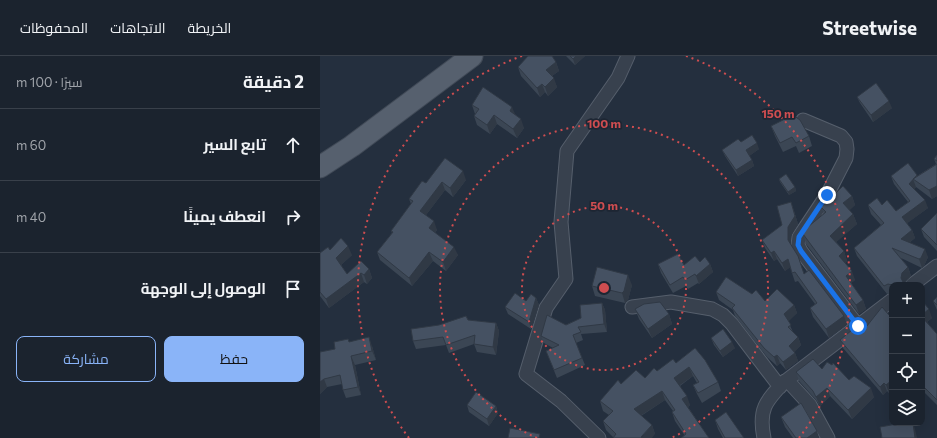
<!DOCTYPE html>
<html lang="ar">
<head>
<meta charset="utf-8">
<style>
  :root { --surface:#1b232e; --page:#242b36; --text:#f1f3f6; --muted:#a0a4aa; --line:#39404a; --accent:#8ab4f8 }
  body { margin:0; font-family:Commissioner,Cairo,sans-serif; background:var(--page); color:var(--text); direction:rtl }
  .controls { position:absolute; right:12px; bottom:12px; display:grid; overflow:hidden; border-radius:8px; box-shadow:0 4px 16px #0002 }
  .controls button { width:36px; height:36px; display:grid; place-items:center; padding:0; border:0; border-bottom:1px solid var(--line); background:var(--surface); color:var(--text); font:20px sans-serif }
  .stop { position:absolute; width:12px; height:12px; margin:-9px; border:3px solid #1a73e8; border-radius:50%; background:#fff }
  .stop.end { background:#1a73e8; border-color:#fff; box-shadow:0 1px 4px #0008 }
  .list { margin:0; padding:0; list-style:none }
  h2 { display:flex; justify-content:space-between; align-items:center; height:52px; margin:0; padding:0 16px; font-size:17px }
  h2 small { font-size:13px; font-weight:400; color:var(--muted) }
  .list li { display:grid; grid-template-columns:26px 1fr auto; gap:12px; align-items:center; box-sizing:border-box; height:72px; padding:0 16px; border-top:1px solid var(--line) }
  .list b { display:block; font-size:15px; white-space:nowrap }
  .list em { font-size:13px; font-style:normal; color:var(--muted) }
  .actions { display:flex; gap:8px; padding:12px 16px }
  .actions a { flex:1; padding:9px 0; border:1px solid var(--accent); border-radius:8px; text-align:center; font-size:14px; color:var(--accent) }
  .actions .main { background:var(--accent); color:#111 }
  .icon { flex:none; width:22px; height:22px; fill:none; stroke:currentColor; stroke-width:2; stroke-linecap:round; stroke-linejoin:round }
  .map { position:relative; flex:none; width:617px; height:382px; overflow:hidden; direction:ltr }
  header { display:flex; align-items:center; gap:24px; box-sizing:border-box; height:56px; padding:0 20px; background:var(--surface); border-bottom:1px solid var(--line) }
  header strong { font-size:19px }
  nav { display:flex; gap:22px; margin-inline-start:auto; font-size:14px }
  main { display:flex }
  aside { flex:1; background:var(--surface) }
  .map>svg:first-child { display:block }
</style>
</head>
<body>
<header>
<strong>Streetwise</strong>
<nav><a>الخريطة</a><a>الاتجاهات</a><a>المحفوظات</a></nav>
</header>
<main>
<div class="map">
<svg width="617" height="382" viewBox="0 0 617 382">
  <rect width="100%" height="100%" fill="#242f3e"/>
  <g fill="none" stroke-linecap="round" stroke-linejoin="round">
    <!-- minor casing -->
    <g stroke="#565f6c" stroke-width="15">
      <path id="minor" d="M 483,64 L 521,80 L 526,86 L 527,93 L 526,102 L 507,139 L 479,181 L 478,189 L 481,195 L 538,270
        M 592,229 L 617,210
        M 312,251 L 351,246 L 392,253 L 403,259 L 412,268 L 460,331
        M 279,382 L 241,345 L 206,318 L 226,252 L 246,223 L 241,166 L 247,95 L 298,22 L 308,0
        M 444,382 C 438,353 446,345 465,325
        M 508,382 L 490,349 L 467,324 L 572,244"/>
    </g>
    <!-- primary casing -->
    <g stroke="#414a57" stroke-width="23">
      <path id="primary" d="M 0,111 L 32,90 L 152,0"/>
    </g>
    <!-- minor -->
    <use href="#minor" stroke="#38414e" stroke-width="13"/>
    <!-- primary -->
    <use href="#primary" stroke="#56606e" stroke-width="21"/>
  </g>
  <!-- wall -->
  <path fill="#3b4654" d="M 246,0 L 265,0 L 255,9 Z
    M 236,6 L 239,15 L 232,20 L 237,31 L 228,40 L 225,36 L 220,41 L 201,20 L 198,11 Z
    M 537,41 L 572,52 L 553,66 L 540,47 Z
    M 152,49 L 195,59 L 204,72 L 197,82 L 177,68 L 170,78 L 157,69 L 154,60 L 155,58 Z
    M 451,70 L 489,80 L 492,90 L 479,97 L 476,90 L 463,96 L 455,80 Z
    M 421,86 L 439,93 L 429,100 L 432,104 L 434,110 L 418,120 L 405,100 L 402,94 Z
    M 617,99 L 617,140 L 612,143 L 596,131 L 594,133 L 608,152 L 587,167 L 592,174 L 595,182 L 589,187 L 608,201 L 604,210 L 602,212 L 581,202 L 588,211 L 591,220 L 585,226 L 572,229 L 572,236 L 567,238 L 537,200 L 534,192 L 561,169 L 551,158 L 548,149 L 562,149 L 576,155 L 588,146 L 574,128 L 571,120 L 597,120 L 616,108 L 614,103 Z
    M 459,123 L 475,131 L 476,135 L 469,139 L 460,126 Z
    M 146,124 L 133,141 L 125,134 L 106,159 L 117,174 L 115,177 L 138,199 L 126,215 L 113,205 L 92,230 L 60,204 L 57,196 L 72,177 L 71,175 L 91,148 L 89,143 L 106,127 Z
    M 532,140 L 535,149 L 529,154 L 533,158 L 537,168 L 516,186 L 524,195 L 527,205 L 525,207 L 535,224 L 531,227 L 543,244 L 546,253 L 539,258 L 486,188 L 483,178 L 504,158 L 501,151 Z
    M 474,155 L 478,168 L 471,180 L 471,189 L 484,218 L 524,260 L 527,268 L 509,282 L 493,261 L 490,252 L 495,248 L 478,225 L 475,226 L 470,211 L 465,215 L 457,203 L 454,205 L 445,192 L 442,184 L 462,169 Z
    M 617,157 L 617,195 L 604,181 L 601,173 Z
    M 10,194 L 32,199 L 21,209 L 27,218 L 49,213 L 52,222 L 47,228 L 44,226 L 9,252 L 0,240 L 0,197 Z
    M 380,206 L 390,208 L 393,216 L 379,228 L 378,227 L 368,233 L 366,230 L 353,237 L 341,217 L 338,208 L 364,209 Z
    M 312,229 L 308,244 L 305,247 L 275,240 L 272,230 Z
    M 396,236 L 432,238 L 445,245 L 474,249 L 477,257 L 468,265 L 473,276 L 478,281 L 481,289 L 474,296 L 475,297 L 478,305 L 466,314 L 460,307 L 457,310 L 447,301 L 415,260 L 413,254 L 399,244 Z
    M 617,241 L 617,254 L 613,245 Z
    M 216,242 L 219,249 L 211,273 L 188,258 L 185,251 Z
    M 602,245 L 612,262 L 607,266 L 617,278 L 617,349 L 602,334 Z
    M 282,247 L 285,254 L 287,276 L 261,278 L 263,284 L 256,287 L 265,309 L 237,322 L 226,295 L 233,292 L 224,287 L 221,280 L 261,262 Z
    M 315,253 L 349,258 L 352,268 L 332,282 L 319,263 Z
    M 569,259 L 569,337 L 567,335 L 563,339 L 523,292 L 520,284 L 543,275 Z
    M 148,264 L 176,267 L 179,275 L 176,299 L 157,296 L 154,288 L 129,297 L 126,289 L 96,293 L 93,285 L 119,269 Z
    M 391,282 L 415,292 L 403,301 L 394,289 Z
    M 28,283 L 29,286 L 52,290 L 56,304 L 35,309 L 41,339 L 26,342 L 23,334 L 22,328 L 7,331 L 0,338 L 0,296 L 15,293 Z
    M 375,292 L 398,326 L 401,335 L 382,347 L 377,338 L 373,329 L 377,327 L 373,320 L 360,330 L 370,349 L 368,351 L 389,382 L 365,380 L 355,365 L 352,356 L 353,355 L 345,344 L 321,360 L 332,369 L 335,378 L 293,381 L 286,374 L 283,365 L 289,359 L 283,355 L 280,345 L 301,328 L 325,322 L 337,315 L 356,307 Z
    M 502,313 L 529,324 L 554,341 L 532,363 L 510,340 L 500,350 L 496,344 L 479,325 L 476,316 Z
    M 147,349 L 176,350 L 178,357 L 169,370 L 149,356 Z
    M 461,361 L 499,382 L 473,382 L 465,371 Z
    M 395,364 L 424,382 L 403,382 L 398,373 Z"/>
  <!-- shaded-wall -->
  <path fill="#303945" d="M 256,0 L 265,0 L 255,9 L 253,3 Z
    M 236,6 L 239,15 L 229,22 L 226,14 Z
    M 234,22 L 237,31 L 228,40 L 225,31 Z
    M 222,28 L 225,36 L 220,41 L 217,32 Z
    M 569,45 L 572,52 L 553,66 L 551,59 Z
    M 192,51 L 196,60 L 190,55 Z
    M 174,59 L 177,68 L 170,78 L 167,69 Z
    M 201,63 L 204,72 L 197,82 L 193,73 Z
    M 437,87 L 439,93 L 428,101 L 426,94 Z
    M 432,104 L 434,110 L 418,120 L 416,114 Z
    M 143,115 L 146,124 L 133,141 L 130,132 Z
    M 593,123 L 596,131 L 592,136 L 589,128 Z
    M 122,126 L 125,134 L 103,163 L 100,155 Z
    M 617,130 L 617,140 L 612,143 L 609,134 Z
    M 475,131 L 476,135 L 469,139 L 468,136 Z
    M 532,140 L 535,149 L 527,157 L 523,147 Z
    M 605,144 L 608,152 L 585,169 L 582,161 Z
    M 471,146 L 474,155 L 478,168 L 471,180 L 471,193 L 468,184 L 468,171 Z
    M 533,158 L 537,168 L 513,189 L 510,180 Z
    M 114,165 L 117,174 L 112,181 L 109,172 Z
    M 592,174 L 595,182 L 584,191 L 581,183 Z
    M 28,190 L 32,199 L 19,211 L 16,202 Z
    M 134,191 L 138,199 L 126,215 L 123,206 Z
    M 605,193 L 608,201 L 604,210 L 602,212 L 599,203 Z
    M 454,195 L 457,203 L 454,205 L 451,197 Z
    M 524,195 L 527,205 L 522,209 L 519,200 Z
    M 109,196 L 113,205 L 92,230 L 89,222 Z
    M 468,203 L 471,211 L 465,215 L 462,207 Z
    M 390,208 L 393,216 L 379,228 L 376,220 Z
    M 588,211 L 591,220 L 585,226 L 584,229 L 581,222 L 582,217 Z
    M 49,213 L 52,222 L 47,228 L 44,219 Z
    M 532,215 L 535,224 L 529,229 L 526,220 Z
    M 41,217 L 44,226 L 9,252 L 6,243 Z
    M 308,219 L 312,229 L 308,244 L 305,247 L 302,237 Z
    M 216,242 L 219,249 L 211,273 L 209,266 Z
    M 543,244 L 546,253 L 539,258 L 536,249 Z
    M 282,247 L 285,254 L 287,276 L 284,268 Z
    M 474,249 L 477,257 L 468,266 L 464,258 Z
    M 609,253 L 612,262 L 604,268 L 602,262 L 602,259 Z
    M 349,258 L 352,268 L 332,282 L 328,273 Z
    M 524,260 L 527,268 L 509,282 L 506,273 Z
    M 176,267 L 179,275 L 176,299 L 173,291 Z
    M 49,281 L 52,290 L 56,304 L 52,295 Z
    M 478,281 L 481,289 L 472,299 L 469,290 Z
    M 412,286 L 415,292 L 403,301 L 400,295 Z
    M 475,297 L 478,305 L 466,314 L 463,306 Z
    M 457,299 L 460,307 L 457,310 L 454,301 Z
    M 31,300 L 35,309 L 41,339 L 38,331 Z
    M 369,311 L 373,320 L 357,331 L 354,322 Z
    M 4,323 L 7,331 L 0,338 L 0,326 Z
    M 572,324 L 572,335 L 569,337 L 566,329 Z
    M 564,327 L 567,335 L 563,339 L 560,331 Z
    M 507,332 L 510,340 L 500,350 L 496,341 Z
    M 551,332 L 554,341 L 532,363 L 528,354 Z
    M 342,335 L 345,344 L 317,362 L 314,353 Z
    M 367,340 L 370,349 L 366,352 L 362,343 Z
    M 176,350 L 178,357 L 169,370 L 167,363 Z
    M 593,367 L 595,373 L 597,382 L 595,382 Z
    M 332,369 L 335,378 L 332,382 L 321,382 Z
    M 497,375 L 499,382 L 487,382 Z"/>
  <!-- building -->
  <path fill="#455162" stroke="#303945" d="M 208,0 L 232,0 L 236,6 L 226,14 L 234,22 L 225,31 L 222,28 L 217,32 L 198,11 Z
    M 250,0 L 256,0 L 253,3 Z
    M 556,27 L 569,45 L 551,59 L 537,41 Z
    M 163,31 L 192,51 L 190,55 L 201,63 L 193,73 L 174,59 L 167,69 L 154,60 L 159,53 L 152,49 Z
    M 473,59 L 480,64 L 489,80 L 476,87 L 472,81 L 460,87 L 451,70 Z
    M 432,79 L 437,87 L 426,94 L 432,104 L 416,114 L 402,94 L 418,83 L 421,86 Z
    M 617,99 L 617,105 L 614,103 Z
    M 125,102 L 143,115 L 130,132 L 122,126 L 100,155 L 114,165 L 109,172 L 134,191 L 123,206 L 109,196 L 89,222 L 57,196 L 73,176 L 71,175 L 93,145 L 89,143 L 102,125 L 106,127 Z
    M 588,107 L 597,119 L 589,128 L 605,144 L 582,161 L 592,174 L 581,183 L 605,193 L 601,202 L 599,203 L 572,192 L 588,211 L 582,217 L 581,222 L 583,226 L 589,229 L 572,229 L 568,228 L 564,230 L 534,192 L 564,167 L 548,149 L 557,142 L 562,149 L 567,144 L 576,155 L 590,145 L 571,120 Z
    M 617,108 L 617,130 L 609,134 L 593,123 Z
    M 466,118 L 475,131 L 468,136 L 459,123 Z
    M 523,130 L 532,140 L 523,147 L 533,158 L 510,180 L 524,195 L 519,200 L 532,215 L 526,220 L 543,244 L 536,249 L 483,178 L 483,175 L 506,156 L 501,151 Z
    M 471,146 L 475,160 L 468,171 L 468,184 L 478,200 L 484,218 L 489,214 L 524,260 L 506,273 L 490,252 L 497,247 L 475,216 L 472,217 L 468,203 L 462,207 L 454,195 L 451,197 L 442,184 L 462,169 L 457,150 Z
    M 617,157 L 617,189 L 601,173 Z
    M 21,182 L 28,190 L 16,202 L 27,218 L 41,205 L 49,213 L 44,219 L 41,217 L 6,243 L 0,236 L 0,197 L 8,191 L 10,194 Z
    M 358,198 L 364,209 L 375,200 L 380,206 L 385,201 L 390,208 L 376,220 L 375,218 L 365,224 L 363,221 L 350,229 L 338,208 Z
    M 277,211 L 308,219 L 304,235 L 302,237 L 272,230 Z
    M 406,221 L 432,238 L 436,234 L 445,245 L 457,233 L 474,249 L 464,258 L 471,269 L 468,271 L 478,281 L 469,290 L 475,297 L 463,306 L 457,299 L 454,301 L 444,292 L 412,252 L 415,249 L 396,236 Z
    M 195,237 L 206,245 L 211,238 L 216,242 L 209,266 L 185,251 Z
    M 617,241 L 617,249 L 613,245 Z
    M 602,245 L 609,253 L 602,259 Z
    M 340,246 L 349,258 L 328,273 L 315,253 L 324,248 Z
    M 282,247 L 284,268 L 258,271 L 261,276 L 253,279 L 262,302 L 234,314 L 226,295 L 239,289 L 221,280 L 227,259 L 246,269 L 261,262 L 260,249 Z
    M 562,251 L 569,259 L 572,256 L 572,324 L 566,329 L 564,327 L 560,331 L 520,284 L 538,269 L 543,275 Z
    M 146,260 L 148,264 L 176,267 L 173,291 L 154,288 L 155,279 L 126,289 L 123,281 L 93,285 L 91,273 L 119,269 Z
    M 602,261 L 617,278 L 617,344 L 602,329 Z
    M 403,273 L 412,286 L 400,295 L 391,282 Z
    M 49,281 L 52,295 L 31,300 L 38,331 L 23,334 L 20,319 L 4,323 L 0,326 L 0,296 L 15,293 L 14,286 L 28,283 L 29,286 Z
    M 375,292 L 385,304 L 398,326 L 378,337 L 373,329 L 379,326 L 369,311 L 354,322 L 367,340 L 362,343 L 389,382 L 361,382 L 366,378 L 352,356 L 355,354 L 342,335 L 314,353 L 332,369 L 321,381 L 322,382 L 293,382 L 296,378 L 283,365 L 293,355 L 280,345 L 298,324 L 301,328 L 316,314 L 325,322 L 334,312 L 337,315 L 353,303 L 356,307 Z
    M 493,303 L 502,313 L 507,306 L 512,309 L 513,307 L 529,324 L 534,320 L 551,332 L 528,354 L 507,332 L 496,341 L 493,335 L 476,316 Z
    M 156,336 L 176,350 L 167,363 L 147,349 Z
    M 481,347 L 497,375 L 487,382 L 476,382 L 461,361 Z
    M 406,356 L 424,382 L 405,382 L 395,364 Z
    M 577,367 L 593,367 L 595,382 L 562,382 L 560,371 L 577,368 Z
    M 190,372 L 220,378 L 219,382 L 188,382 Z"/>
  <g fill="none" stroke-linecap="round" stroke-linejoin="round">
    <!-- route -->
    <path stroke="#1a73e8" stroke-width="5" d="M 507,139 L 479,181 L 478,189 L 481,195 L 538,270"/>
  </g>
  <!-- distance rings -->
  <g fill="none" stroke="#ce4d50" stroke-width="2" stroke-dasharray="2 4">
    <circle cx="284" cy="232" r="82"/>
    <path d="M217 382A164 164 0 1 1 351 382"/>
    <path d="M89 382A246 246 0 0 1 202 0M366 0A246 246 0 0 1 479 382"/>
  </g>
  <circle cx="284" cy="232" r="6" fill="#ce4d50" stroke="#1d2633" stroke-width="2"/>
  <g font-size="12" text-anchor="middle" font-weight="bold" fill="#ce4d50" stroke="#1d2633" stroke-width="3.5" stroke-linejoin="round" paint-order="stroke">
    <text x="458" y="62">150 m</text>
    <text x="284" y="72">100 m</text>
    <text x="284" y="154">50 m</text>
  </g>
</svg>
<div class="controls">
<button>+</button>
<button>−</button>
<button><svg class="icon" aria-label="locate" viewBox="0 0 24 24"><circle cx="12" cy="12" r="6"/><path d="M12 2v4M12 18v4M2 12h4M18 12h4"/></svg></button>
<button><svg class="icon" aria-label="layers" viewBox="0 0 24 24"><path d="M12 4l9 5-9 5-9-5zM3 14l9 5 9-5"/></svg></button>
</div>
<div class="stop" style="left:538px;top:270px"></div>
<div class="stop end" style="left:507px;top:139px"></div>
</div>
<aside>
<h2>2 دقيقة<small>سيرًا · 100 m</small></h2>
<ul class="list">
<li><svg class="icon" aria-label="ahead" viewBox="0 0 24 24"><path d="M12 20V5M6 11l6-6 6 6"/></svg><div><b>تابع السير</b></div><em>60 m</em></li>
<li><svg class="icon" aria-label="right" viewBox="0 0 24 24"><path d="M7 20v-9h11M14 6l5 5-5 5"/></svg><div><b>انعطف يمينًا</b></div><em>40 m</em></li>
<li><svg class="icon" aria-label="arrive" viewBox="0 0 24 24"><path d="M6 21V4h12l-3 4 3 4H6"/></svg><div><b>الوصول إلى الوجهة</b></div></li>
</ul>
<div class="actions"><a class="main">حفظ</a><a>مشاركة</a></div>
</aside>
</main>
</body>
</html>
